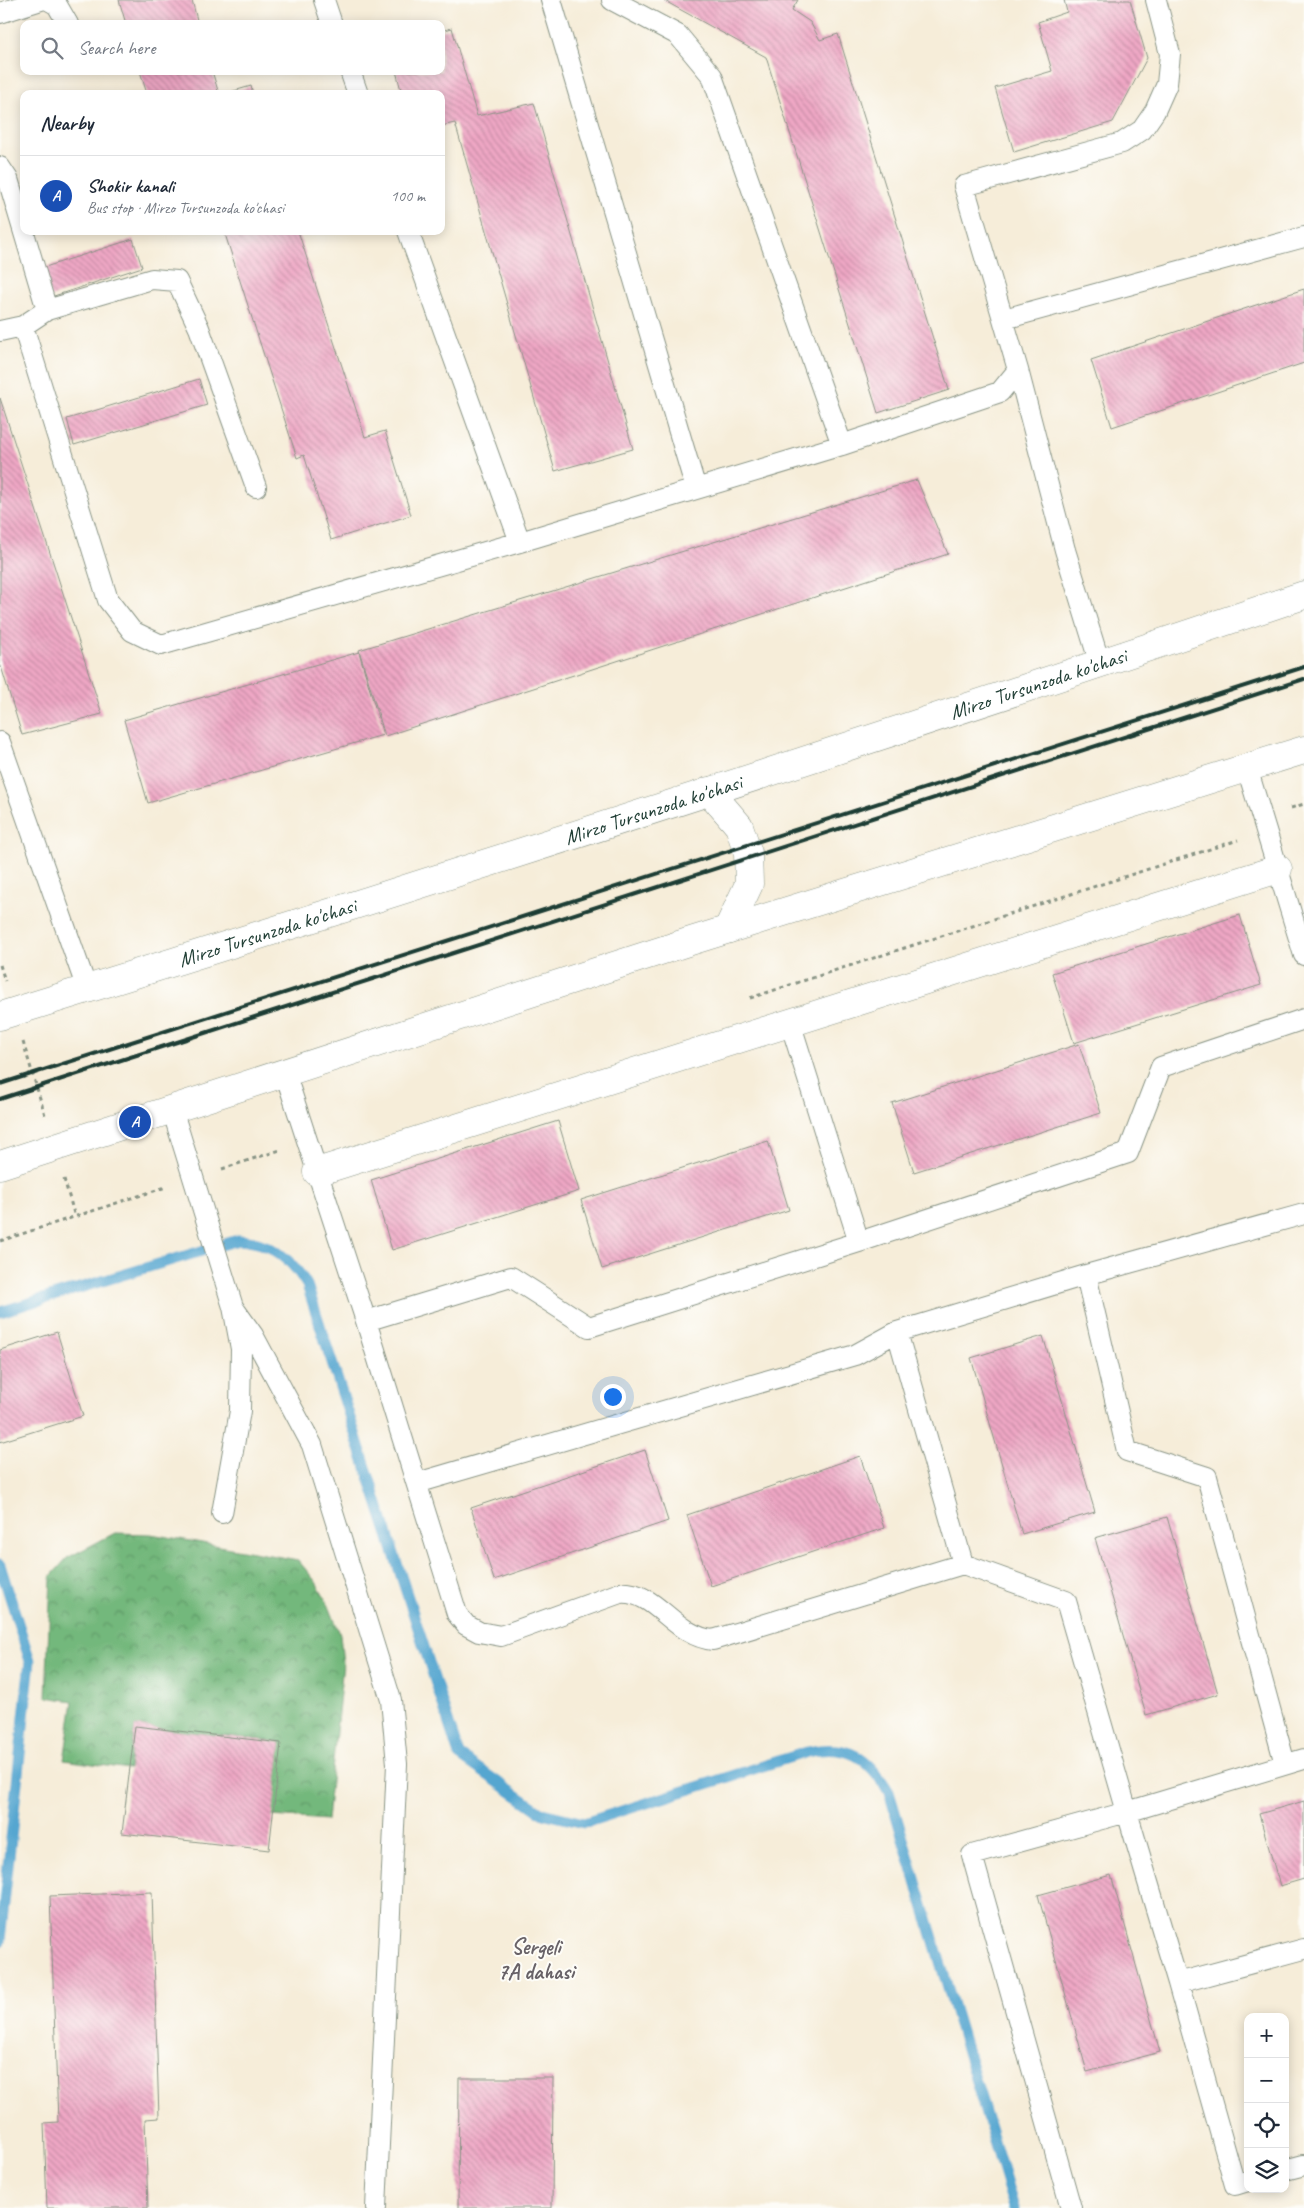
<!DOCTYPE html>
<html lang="en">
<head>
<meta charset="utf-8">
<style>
  :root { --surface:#fff; --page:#f6f6f7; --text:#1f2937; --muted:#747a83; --line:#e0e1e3; --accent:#db2777 }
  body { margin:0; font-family:Caveat,sans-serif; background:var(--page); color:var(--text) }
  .controls { position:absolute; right:15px; bottom:15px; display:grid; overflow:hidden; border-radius:10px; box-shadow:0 2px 12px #0003 }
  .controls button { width:45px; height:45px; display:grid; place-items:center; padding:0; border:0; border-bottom:1px solid var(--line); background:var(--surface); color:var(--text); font:25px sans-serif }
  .you { position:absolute; left:612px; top:1396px; width:18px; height:18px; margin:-12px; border:4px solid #fff; border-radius:50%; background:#1a73e8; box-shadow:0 0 0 8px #1a73e833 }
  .badge { display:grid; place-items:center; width:32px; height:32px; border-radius:50%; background:var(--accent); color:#fff; font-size:16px; font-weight:700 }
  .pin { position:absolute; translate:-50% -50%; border:2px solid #fff; box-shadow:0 1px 5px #0006 }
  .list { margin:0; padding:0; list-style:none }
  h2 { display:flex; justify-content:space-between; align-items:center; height:65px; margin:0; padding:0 20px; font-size:21px }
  h2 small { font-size:16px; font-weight:400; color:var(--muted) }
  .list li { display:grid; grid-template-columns:32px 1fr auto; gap:15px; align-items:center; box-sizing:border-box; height:80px; padding:0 20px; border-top:1px solid var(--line) }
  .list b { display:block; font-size:19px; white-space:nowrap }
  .list p { margin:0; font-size:16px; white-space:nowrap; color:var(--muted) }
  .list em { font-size:16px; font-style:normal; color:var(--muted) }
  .icon { flex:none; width:28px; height:28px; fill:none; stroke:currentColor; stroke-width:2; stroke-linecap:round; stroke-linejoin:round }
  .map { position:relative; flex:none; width:1304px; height:2208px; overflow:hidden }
  .search { position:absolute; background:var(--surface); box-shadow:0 2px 12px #0003; left:20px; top:20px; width:425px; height:55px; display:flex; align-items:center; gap:12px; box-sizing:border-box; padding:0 18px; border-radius:10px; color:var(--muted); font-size:19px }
  .panel { position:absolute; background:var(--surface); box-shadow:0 2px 12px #0003; left:20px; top:90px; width:425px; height:145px; border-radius:10px }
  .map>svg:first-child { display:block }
</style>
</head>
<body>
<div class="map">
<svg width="1304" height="2208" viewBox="0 0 1304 2208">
  <defs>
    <pattern id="forest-crowns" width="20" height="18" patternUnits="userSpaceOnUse" patternTransform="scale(1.25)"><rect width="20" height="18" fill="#73b87c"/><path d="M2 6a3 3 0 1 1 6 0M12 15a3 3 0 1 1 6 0" fill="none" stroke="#5e9766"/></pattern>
    <pattern id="building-back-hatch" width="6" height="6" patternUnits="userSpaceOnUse" patternTransform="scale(1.25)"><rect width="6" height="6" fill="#efa7c5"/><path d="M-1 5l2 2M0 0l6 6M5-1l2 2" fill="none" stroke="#c189a1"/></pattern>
  </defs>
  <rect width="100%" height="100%" fill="#fdfcf7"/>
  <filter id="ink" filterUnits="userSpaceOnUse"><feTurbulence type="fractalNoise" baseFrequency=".02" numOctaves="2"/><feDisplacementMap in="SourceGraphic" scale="10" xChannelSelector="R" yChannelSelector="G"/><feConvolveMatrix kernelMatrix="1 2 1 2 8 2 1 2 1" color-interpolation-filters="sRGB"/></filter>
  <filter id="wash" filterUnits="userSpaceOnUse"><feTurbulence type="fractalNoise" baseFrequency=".0096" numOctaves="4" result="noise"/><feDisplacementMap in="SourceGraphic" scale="20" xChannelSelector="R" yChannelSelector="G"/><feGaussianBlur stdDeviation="1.12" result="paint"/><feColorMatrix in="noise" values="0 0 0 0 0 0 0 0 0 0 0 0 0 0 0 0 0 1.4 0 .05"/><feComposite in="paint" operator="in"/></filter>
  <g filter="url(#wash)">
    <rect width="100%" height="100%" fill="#f6edd9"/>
    <!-- forest -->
    <path fill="url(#forest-crowns)" stroke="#497a58" d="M 115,1533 L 151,1534 L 298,1560 L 316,1582 L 329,1606 L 340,1634 L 343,1664 L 327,1820 L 272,1816 L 281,1742 L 135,1726 L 129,1769 L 64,1760 L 73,1701 L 46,1697 L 51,1576 L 67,1558 Z"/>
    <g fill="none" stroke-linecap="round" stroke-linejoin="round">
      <!-- stream -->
      <path stroke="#55a6d0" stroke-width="11" d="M 0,1312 L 238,1240 C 270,1241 291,1258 307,1285 L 459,1755 L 542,1813 L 584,1823 L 807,1752 C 848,1743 868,1757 889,1792 L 1014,2208
        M 0,1565 L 30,1661 L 0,1941"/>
    </g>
    <g id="blocks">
      <!-- building -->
      <path fill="url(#building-back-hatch)" d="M 119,0 L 192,0 L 198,24 L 126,24 Z
        M 663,0 L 798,0 L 792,10 L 810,22 L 820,40 L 838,34 L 949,390 L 878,413 L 766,57 Z
        M 1064,0 L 1130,0 L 1147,58 L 1113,122 L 1014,152 L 995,88 L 1052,71 L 1038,22 L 1067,12 Z
        M 452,28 L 477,116 L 534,103 L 633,449 L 555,471 L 455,123 L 441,126 L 441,94 L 402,94 L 396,71 L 441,71 L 441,31 Z
        M 140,71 L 212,71 L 219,94 L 147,94 Z
        M 251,86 L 253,94 L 227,94 L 227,93 Z
        M 224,231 L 298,231 L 365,437 L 385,431 L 411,515 L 331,540 L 304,455 L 297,458 Z
        M 133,239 L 142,267 L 51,297 L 42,268 Z
        M 1304,289 L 1304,363 L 1112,427 L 1091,360 Z
        M 199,379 L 207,405 L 74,445 L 67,419 Z
        M 0,398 L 102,714 L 22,735 L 0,663 Z
        M 917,480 L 948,554 L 385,736 L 359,650 Z
        M 359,652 L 383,735 L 148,803 L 124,720 Z
        M 1240,915 L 1261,985 L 1074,1043 L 1052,973 Z
        M 1079,1044 L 1101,1113 L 914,1172 L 892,1103 Z
        M 558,1121 L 579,1191 L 392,1250 L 371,1180 Z
        M 768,1141 L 789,1210 L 602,1269 L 581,1200 Z
        M 57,1332 L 83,1416 L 0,1442 L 0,1350 Z
        M 1043,1336 L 1095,1512 L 1022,1534 L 971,1358 Z
        M 645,1450 L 668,1521 L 494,1580 L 471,1508 Z
        M 860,1456 L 884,1528 L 711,1586 L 687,1515 Z
        M 1167,1517 L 1218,1694 L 1146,1715 L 1095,1538 Z
        M 135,1726 L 281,1743 L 269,1850 L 122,1833 Z
        M 1304,1801 L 1304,1879 L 1280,1886 L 1259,1814 Z
        M 1111,1875 L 1160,2052 L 1087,2072 L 1038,1895 Z
        M 152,1892 L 159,2118 L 145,2119 L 148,2208 L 47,2208 L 44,2123 L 58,2122 L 50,1896 Z
        M 459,2078 L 553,2078 L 552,2208 L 458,2208 Z"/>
    </g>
  </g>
  <g filter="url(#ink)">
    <use href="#blocks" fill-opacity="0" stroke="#8a9586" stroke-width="1"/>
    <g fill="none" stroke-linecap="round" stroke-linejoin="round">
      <!-- lane casing -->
      <g stroke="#8a9586" stroke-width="22">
        <path id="lane" d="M 48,0 L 57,5 L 68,24
          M 324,0 L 332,24
          M 551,0 L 696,489
          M 612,0 L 678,35 L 712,76 L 842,445
          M 0,13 L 41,0
          M 350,71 L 358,94
          M 0,167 L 8,179 L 47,310 L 23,326 L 108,600 L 132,631 L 161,645 L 520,542 L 842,445 L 1000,392 L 1018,370 L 964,186 L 1122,143 L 1142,130 L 1155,111 L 1167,84 L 1170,54 L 1156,0
          M 408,231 L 520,542
          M 47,310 L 152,279 L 177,281 L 199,328 L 256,487
          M 1004,319 L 1304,237
          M 0,331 L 23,326
          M 1018,370 L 1065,550 L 1100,664
          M 0,742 L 87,989
          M 1247,768 L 1304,955
          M 790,1022 L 859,1242
          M 285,1073 L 366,1321 L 457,1614 L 466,1625 L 479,1632 L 501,1636 L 620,1593 C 656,1590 673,1636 713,1640 L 963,1564 L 1066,1601 L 1127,1812 L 1304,1759
          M 172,1109 L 233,1307 L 241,1349 L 240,1411 L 222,1513
          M 1086,1275 L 1127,1451 L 1207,1477 L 1285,1764
          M 233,1307 L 253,1335 L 312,1445 L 391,1700 L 397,1764 L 376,2208
          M 366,1321 L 511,1277 L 589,1327 L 859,1242 L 1128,1153 L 1161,1067 L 1304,1019
          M 897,1332 L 963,1564
          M 417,1483 L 855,1355 L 897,1332 L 1086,1275 L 1304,1214
          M 1178,1983 L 1235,2185 L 1248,2181
          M 1285,2170 L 1304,2165
          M 1071,2208 L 972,1855 L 1127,1812 L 1178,1983 L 1304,1949"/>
      </g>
      <!-- street casing -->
      <g stroke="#8a9586" stroke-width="29">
        <path id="street" d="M 317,1172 L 1278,869"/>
      </g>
      <!-- secondary casing -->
      <g stroke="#8a9586" stroke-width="29">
        <g id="secondary">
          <path d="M 709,791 L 739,826 L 748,853 L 749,884 L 728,929"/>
          <path id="s1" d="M 0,1016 C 436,881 872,741 1304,595"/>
          <path d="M 0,1165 L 694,940 L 1304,750"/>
        </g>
      </g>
      <!-- path -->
      <path stroke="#8a9586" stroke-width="3" stroke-dasharray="4 4" stroke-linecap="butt" d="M 1291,808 L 1304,804
        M 0,965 L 5,981
        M 750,998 L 1238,840
        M 23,1042 L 45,1115
        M 222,1169 L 280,1150
        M 64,1179 L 75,1217
        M 0,1241 L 166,1187"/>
      <!-- lane -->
      <use href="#lane" stroke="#fff" stroke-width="20"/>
      <!-- street -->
      <use href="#street" stroke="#fff" stroke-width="28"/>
      <!-- secondary -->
      <use href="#secondary" stroke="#fff" stroke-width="28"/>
      <!-- rail -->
      <path stroke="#1f3d34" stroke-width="4" d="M 0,1084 L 1304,667
        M 0,1099 L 1304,679"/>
    </g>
  </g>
  <g text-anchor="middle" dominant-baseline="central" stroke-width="4" stroke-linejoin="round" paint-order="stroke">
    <!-- street labels -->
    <g font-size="21" fill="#1f3d34" stroke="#fdfcf7">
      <text stroke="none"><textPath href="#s1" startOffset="1090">Mirzo Tursunzoda ko'chasi</textPath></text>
      <text stroke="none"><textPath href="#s1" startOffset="685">Mirzo Tursunzoda ko'chasi</textPath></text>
      <text stroke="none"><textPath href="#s1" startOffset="280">Mirzo Tursunzoda ko'chasi</textPath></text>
    </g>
    <!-- neighbourhood labels -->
    <g font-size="22" font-weight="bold" fill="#686267" stroke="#fdfcf7">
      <text x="536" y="1947">Sergeli<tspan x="536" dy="25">7A dahasi</tspan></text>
    </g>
  </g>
</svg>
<div class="controls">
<button>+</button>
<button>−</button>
<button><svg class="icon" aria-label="locate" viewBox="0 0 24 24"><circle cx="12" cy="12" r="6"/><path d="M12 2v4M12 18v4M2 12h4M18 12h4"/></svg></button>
<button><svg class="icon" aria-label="layers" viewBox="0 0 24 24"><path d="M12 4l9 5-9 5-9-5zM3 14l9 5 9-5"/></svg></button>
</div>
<div class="you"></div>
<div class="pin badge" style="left:135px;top:1122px;background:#1a4fb4">A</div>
<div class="search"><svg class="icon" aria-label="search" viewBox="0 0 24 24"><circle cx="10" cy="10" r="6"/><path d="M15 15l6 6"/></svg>Search here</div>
<section class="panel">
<h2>Nearby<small></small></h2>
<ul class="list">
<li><span class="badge" style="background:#1a4fb4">A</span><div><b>Shokir kanali</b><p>Bus stop · Mirzo Tursunzoda ko'chasi</p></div><em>100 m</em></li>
</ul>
</section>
</div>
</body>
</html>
